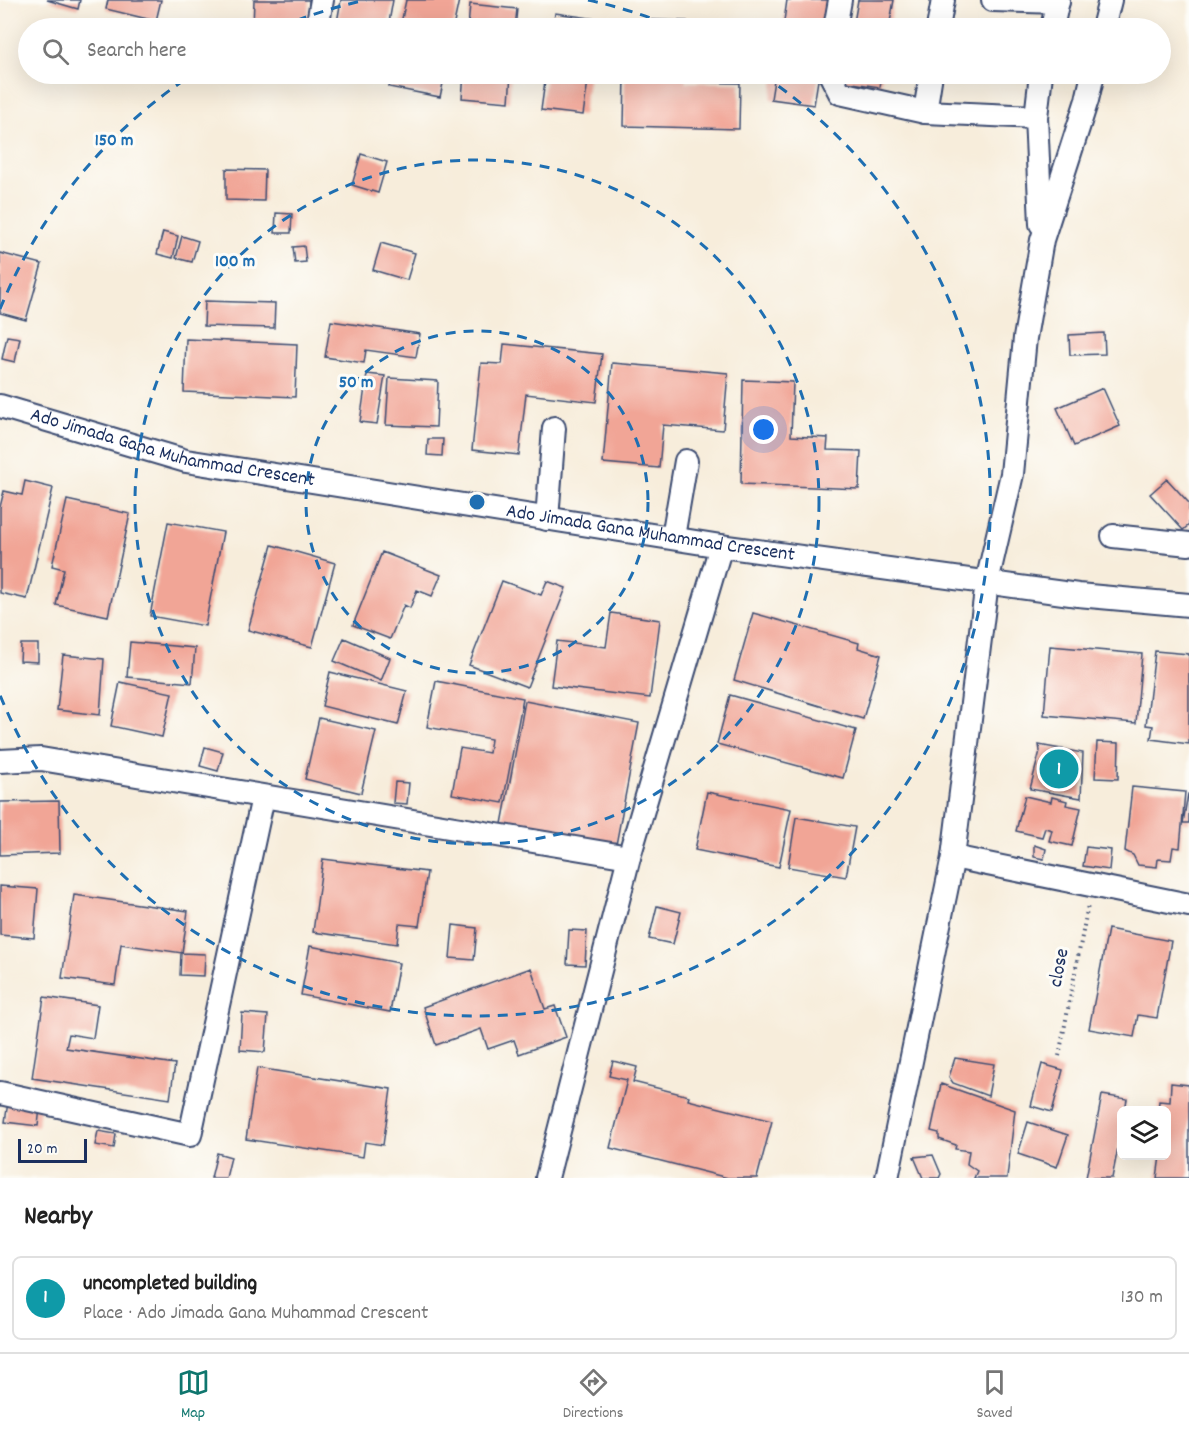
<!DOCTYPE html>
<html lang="en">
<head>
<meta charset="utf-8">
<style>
  :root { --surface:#fff; --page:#f6f6f6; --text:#222; --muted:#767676; --line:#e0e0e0; --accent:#0f766e }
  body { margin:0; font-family:Dekko,sans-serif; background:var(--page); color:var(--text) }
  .controls { position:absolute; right:18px; bottom:18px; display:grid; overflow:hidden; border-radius:9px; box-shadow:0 6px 24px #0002 }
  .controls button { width:54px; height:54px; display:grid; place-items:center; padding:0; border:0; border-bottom:2px solid var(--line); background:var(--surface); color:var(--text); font:30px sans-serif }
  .scale { position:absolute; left:18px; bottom:15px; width:69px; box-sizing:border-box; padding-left:6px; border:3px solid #1b2f5e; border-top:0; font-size:16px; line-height:21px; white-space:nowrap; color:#1b2f5e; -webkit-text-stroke:4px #fdfcf7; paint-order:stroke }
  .you { position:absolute; left:764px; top:430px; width:21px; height:21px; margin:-15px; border:4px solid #fff; border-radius:50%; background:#1a73e8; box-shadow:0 0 0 9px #1a73e833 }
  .badge { display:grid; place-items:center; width:39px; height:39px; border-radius:50%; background:var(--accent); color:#fff; font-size:20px; font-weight:700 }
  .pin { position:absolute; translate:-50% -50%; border:3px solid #fff; box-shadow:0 2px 6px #0006 }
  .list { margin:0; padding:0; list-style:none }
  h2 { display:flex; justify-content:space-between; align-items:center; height:78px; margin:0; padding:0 24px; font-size:26px }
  h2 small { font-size:20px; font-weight:400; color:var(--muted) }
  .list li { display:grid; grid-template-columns:39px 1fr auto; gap:18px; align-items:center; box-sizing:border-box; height:84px; margin:0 12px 12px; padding:0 12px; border:2px solid var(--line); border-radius:9px }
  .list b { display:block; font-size:22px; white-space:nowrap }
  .list p { margin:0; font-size:20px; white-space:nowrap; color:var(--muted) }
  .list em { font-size:20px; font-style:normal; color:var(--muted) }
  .icon { flex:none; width:33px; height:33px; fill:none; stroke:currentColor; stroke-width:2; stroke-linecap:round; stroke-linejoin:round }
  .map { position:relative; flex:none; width:1189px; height:1178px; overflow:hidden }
  .search { position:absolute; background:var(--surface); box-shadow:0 6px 24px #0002; left:18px; right:18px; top:18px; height:66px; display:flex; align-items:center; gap:15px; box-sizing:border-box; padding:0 21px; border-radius:33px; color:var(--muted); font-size:22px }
  .sheet { height:174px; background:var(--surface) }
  nav { display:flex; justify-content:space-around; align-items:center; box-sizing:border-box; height:84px; border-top:2px solid var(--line); background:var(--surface); font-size:16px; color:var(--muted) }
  nav a { display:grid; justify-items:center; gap:3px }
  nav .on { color:var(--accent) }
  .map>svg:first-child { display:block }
</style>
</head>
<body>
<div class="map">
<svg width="1189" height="1178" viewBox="0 0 1189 1178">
  <rect width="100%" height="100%" fill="#fdfcf7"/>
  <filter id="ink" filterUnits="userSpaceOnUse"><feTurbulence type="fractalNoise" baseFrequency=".0167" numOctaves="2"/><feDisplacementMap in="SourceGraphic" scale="12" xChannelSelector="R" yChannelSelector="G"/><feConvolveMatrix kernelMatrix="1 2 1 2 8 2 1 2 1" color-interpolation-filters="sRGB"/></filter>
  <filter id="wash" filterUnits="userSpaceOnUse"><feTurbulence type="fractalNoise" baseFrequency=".008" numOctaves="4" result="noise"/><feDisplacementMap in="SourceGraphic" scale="24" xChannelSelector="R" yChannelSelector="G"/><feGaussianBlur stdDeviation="1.35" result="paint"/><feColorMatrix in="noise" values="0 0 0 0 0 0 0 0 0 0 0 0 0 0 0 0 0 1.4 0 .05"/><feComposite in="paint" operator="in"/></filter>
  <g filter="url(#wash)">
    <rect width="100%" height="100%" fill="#f7eddb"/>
    <g id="blocks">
      <!-- building -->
      <path fill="#f1a596" d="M 47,0 L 80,0 L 78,9 Z
        M 108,0 L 161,0 L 156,21 L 106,9 Z
        M 254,0 L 309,0 L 308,28 L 253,28 Z
        M 341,0 L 393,0 L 388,28 L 336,28 Z
        M 406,0 L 459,0 L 453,28 L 400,28 Z
        M 787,0 L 831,0 L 826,28 L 783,28 Z
        M 858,0 L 894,0 L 889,28 L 853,28 Z
        M 470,4 L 517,9 L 515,28 L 468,28 Z
        M 555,13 L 596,19 L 595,28 L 553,28 Z
        M 627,19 L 687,21 L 687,28 L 627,28 Z
        M 392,74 L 445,74 L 440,97 L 389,87 Z
        M 464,74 L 511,74 L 509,102 L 462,98 Z
        M 546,74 L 589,74 L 583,115 L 541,110 Z
        M 625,74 L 686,74 L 686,82 L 740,83 L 739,129 L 624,126 Z
        M 775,74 L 819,74 L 814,105 L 771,99 Z
        M 846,74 L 882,74 L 880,87 L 845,82 Z
        M 361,154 L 387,162 L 378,193 L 352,185 Z
        M 226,169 L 265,170 L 264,201 L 226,200 Z
        M 276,213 L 292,214 L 291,233 L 275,233 Z
        M 163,232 L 178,236 L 173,258 L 157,254 Z
        M 182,236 L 198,241 L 192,262 L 176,258 Z
        M 381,243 L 415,253 L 407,280 L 373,270 Z
        M 304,246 L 306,262 L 295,263 L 293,247 Z
        M 0,253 L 42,264 L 26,320 L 0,313 Z
        M 205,301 L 275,303 L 274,328 L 204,326 Z
        M 331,321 L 420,334 L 416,357 L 366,350 L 364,363 L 325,357 Z
        M 1104,333 L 1105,354 L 1070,355 L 1069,335 Z
        M 7,336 L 20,338 L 15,362 L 2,359 Z
        M 186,339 L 297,344 L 295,397 L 184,392 Z
        M 504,344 L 602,354 L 596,402 L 526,394 L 519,455 L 472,450 L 481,363 L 502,364 Z
        M 612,363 L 728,373 L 723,430 L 663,425 L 659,468 L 603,463 Z
        M 367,374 L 385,376 L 377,424 L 360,422 Z
        M 389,378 L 438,381 L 436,427 L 386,425 Z
        M 743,380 L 793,382 L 791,436 L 828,438 L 827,450 L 861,451 L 859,489 L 741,484 Z
        M 1103,388 L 1120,426 L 1074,446 L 1057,408 Z
        M 428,439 L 443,439 L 442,456 L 427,455 Z
        M 1167,479 L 1189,503 L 1189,525 L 1183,530 L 1150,494 Z
        M 25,481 L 53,488 L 27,599 L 0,593 L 0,507 L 4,491 L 22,495 Z
        M 67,500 L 130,514 L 108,616 L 56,605 L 64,569 L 52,566 Z
        M 168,522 L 223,532 L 205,626 L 150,616 Z
        M 272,545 L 335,563 L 312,647 L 248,630 Z
        M 382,552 L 441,575 L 432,596 L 417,590 L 410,608 L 404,605 L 390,639 L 353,625 Z
        M 502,581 L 541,595 L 547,581 L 566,588 L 527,687 L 469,665 Z
        M 611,613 L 660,620 L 650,698 L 551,686 L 557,641 L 606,647 Z
        M 753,613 L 859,643 L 858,648 L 881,655 L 863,719 L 734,680 Z
        M 344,638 L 390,658 L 381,681 L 334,661 Z
        M 130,642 L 195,648 L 192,683 L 127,677 Z
        M 21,644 L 38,644 L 38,662 L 20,661 Z
        M 1050,646 L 1142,654 L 1136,723 L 1044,715 Z
        M 1155,651 L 1189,654 L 1189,744 L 1151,739 L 1153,726 L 1146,725 Z
        M 63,655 L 104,659 L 100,715 L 57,710 Z
        M 330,672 L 407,691 L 398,725 L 322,706 Z
        M 436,681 L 523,698 L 503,803 L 452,794 L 460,748 L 489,753 L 491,739 L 427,727 Z
        M 120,682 L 172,693 L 162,737 L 111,726 Z
        M 730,695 L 856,730 L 843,778 L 717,744 Z
        M 525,701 L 639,723 L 616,845 L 502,824 Z
        M 319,718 L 376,731 L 361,793 L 305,779 Z
        M 1097,742 L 1119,743 L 1118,779 L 1095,778 Z
        M 1039,745 L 1083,753 L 1081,798 L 1030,789 L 1040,751 Z
        M 205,747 L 223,752 L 218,771 L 200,766 Z
        M 395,782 L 409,783 L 407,804 L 393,803 Z
        M 1132,787 L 1185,792 L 1180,848 L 1173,847 L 1171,860 L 1158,859 L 1157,867 L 1138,865 L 1133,855 L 1125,851 Z
        M 707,792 L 791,809 L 779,867 L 695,850 Z
        M 1188,794 L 1189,794 L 1189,823 L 1183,823 Z
        M 1025,796 L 1051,802 L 1052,797 L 1067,801 L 1066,805 L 1081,808 L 1072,846 L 1049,841 L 1052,830 L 1045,828 L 1042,837 L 1016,831 Z
        M 59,801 L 60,853 L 0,855 L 0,802 Z
        M 796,817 L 855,827 L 846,877 L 788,867 Z
        M 1034,845 L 1046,849 L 1044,859 L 1034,857 Z
        M 1086,847 L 1111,850 L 1109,870 L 1083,866 Z
        M 323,859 L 427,872 L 419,926 L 399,924 L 397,944 L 313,932 Z
        M 0,886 L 38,889 L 34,938 L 0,935 Z
        M 74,895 L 188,911 L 182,953 L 121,944 L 115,985 L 62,978 Z
        M 657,906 L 681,912 L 673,944 L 649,939 Z
        M 453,925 L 477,928 L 474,960 L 450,958 Z
        M 1108,929 L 1171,941 L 1157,1018 L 1138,1015 L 1134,1037 L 1089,1029 Z
        M 569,930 L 587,931 L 585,965 L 567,964 Z
        M 310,946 L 399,963 L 390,1012 L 301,995 Z
        M 181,953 L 205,954 L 204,976 L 180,975 Z
        M 531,968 L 545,1009 L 555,1006 L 566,1037 L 519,1054 L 514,1040 L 488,1049 L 481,1029 L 436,1045 L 423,1007 Z
        M 44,997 L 98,1005 L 93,1038 L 69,1034 L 66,1048 L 175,1064 L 170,1099 L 32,1078 Z
        M 242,1013 L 268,1015 L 265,1052 L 240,1050 Z
        M 955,1058 L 994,1064 L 988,1096 L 953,1083 L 949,1077 Z
        M 613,1061 L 637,1067 L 633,1082 L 689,1096 L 688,1100 L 772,1121 L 757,1178 L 728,1178 L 610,1148 L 627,1080 L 609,1076 Z
        M 1042,1064 L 1063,1070 L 1052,1112 L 1031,1106 Z
        M 257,1068 L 391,1089 L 383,1145 L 365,1142 L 363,1157 L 246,1139 Z
        M 1171,1083 L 1189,1085 L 1189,1178 L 1157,1178 L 1160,1156 L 1166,1156 L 1166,1110 L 1158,1110 L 1159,1101 L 1170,1102 Z
        M 941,1084 L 1015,1110 L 1007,1178 L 974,1178 L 977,1171 L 967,1164 L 969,1151 L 955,1149 L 956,1145 L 939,1139 L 939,1133 L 931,1131 Z
        M 1102,1095 L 1127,1099 L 1125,1110 L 1122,1110 L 1122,1128 L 1112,1178 L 1086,1178 Z
        M 8,1102 L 40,1107 L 38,1126 L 5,1122 Z
        M 1028,1122 L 1068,1135 L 1057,1167 L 1018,1154 Z
        M 98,1131 L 116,1134 L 114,1148 L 95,1145 Z
        M 217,1153 L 231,1157 L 226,1178 L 211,1178 Z
        M 933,1155 L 941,1174 L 939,1178 L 923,1178 L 914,1157 Z"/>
    </g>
  </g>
  <g filter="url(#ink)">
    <use href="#blocks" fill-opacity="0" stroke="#3c4c71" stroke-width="1.5"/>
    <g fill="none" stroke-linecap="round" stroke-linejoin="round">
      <!-- minor casing -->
      <g stroke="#3c4c71" stroke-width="26">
        <g id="minor">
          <path d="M 993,0 L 1058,2"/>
          <path d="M 317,28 L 322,0"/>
          <path d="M 835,28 L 840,0"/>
          <path d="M 938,28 L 943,0"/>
          <path d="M 1052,28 L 1058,0"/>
          <path d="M 1103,28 L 1110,0"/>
          <path d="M 830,74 L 840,93 L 925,112"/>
          <path d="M 931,74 L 925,112 L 1036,117"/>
          <path d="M 1041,224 L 1036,117 L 1041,74"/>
          <path id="s1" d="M 0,406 L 186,461 L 721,546 L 1078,595 L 1189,605"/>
          <path d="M 547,519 L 554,428"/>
          <path d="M 1113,536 L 1189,544"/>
          <path d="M 673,537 L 686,461"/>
          <path d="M 0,761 L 41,759 L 629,857 L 721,546"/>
          <path d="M 953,857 L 1189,905"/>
          <path d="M 0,1093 L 190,1135 L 263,797"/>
          <path d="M 547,1178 L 629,857"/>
          <path d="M 887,1178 L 953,857 L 987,582 L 1012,474 L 1025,338 L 1042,240 L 1087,100 L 1093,74"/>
        </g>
      </g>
      <!-- path -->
      <path stroke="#3c4c71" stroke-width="4" stroke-dasharray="1.5 4.5" stroke-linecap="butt" d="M 1059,1056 L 1088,905"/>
      <!-- minor -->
      <use href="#minor" stroke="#fff" stroke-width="22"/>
    </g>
  </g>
  <!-- distance rings -->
  <g fill="none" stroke="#1f6fb2" stroke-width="3" stroke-dasharray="10 8">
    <circle cx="477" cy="502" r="171"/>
    <circle cx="477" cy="502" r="342"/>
    <path d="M0 309A514 514 0 0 1 190 76M280 27A514 514 0 0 1 366 0M588 0A514 514 0 0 1 674 27M764 76A514 514 0 1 1 0 695"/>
  </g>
  <g text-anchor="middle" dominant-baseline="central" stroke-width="6" stroke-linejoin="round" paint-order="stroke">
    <!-- street labels -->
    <g font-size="20" fill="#1b2f5e" stroke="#fdfcf7">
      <text stroke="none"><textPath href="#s1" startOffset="178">Ado Jimada Gana Muhammad Crescent</textPath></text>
      <text stroke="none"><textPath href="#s1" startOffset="664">Ado Jimada Gana Muhammad Crescent</textPath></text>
      <text transform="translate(1060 968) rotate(-79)">close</text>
    </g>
  </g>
  <circle cx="477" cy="502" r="9" fill="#1f6fb2" stroke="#fdfcf7" stroke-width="3"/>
  <g font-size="18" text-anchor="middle" font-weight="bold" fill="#1f6fb2" stroke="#fdfcf7" stroke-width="6" stroke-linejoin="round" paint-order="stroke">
    <text x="114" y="145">150 m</text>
    <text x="235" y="266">100 m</text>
    <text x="356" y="387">50 m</text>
  </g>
</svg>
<div class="controls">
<button><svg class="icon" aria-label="layers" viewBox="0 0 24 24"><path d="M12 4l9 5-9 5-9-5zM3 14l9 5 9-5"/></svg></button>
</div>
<div class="scale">20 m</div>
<div class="you"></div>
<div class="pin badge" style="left:1059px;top:769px;background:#0f9aa8">1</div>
<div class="search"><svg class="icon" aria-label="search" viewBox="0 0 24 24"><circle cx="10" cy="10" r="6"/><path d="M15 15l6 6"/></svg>Search here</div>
</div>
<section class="sheet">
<h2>Nearby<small></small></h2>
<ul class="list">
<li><span class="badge" style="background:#0f9aa8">1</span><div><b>uncompleted building</b><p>Place · Ado Jimada Gana Muhammad Crescent</p></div><em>130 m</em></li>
</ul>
</section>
<nav>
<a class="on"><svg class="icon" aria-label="map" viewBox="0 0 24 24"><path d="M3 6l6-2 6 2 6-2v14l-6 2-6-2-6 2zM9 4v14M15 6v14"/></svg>Map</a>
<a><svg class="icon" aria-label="directions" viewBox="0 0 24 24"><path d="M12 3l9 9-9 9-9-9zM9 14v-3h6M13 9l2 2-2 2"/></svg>Directions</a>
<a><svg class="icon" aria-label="saved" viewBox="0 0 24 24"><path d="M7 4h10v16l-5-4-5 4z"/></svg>Saved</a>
</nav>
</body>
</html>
